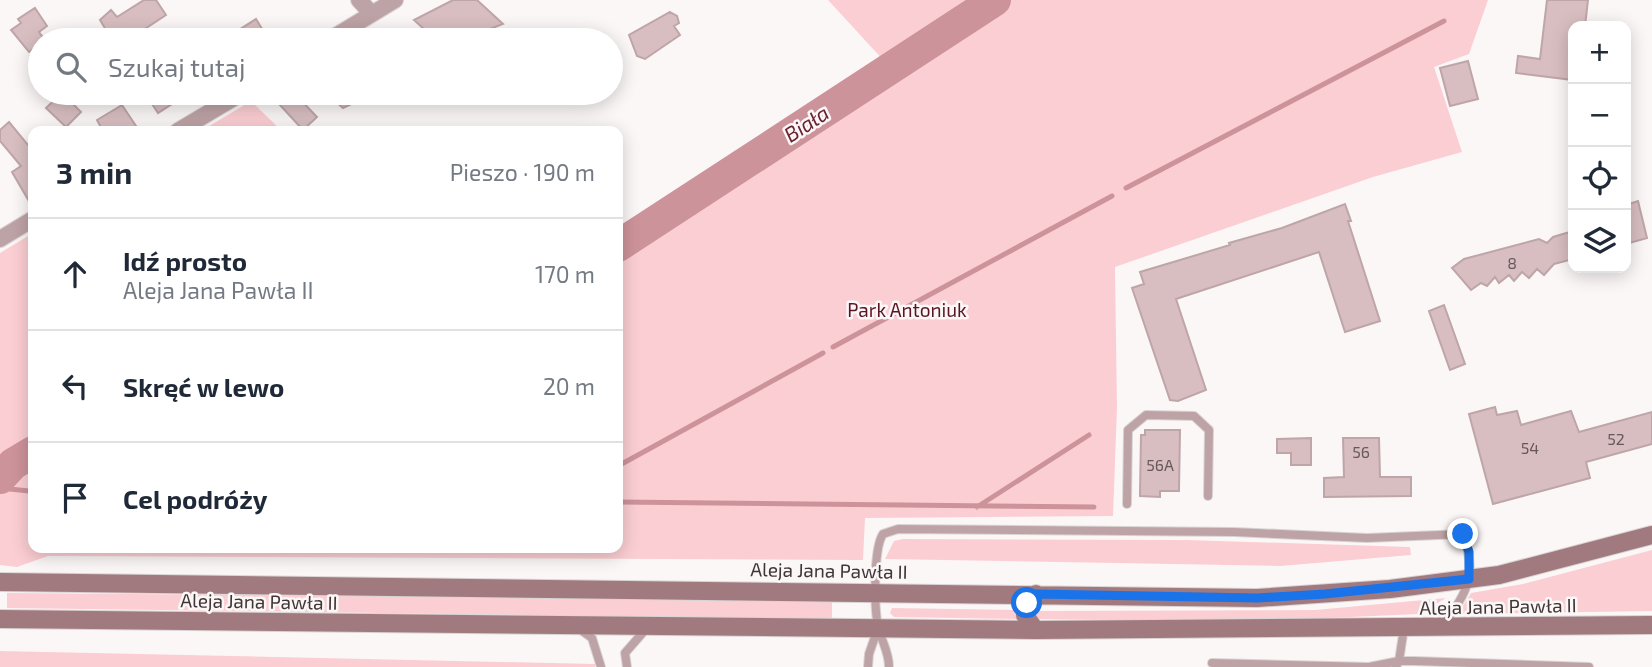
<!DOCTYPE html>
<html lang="pl">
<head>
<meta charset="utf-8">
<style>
  :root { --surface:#fff; --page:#f2f2f3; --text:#1f2937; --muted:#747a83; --line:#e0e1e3 }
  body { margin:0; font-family:"Exo 2",sans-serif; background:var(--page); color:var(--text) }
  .controls { position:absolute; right:21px; top:21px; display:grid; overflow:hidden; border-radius:14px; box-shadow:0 4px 18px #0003 }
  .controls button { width:63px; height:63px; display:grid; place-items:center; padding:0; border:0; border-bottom:2px solid var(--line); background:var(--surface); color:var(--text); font:35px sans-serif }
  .stop { position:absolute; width:21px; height:21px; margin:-16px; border:5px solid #1a73e8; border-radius:50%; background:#fff }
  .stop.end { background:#1a73e8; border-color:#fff; box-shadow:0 2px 7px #0008 }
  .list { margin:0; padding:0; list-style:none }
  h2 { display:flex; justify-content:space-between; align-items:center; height:91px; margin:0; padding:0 28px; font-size:30px }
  h2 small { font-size:23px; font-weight:400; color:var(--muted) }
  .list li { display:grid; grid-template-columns:46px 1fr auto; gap:21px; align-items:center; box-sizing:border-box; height:112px; padding:0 28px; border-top:2px solid var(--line) }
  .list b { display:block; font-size:26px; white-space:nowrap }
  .list p { margin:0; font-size:23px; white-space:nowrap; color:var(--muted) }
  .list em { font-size:23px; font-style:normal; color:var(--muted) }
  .icon { flex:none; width:38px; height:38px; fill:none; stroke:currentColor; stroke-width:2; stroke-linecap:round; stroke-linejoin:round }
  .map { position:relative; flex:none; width:1652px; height:667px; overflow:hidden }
  .search { position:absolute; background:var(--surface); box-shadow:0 4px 18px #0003; left:28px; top:28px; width:595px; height:77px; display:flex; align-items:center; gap:18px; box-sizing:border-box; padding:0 24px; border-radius:38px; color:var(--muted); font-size:26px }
  .panel { position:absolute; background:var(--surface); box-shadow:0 4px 18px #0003; left:28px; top:126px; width:595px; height:427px; border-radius:14px }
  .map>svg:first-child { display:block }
</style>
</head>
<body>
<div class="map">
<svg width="1652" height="667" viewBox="0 0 1652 667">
  <rect width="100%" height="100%" fill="#fcf7f7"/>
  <!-- green -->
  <path fill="#fbced3" d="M 828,0 L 979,0 L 885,62 Z
    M 996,0 L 1488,0 L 1469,54 L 1434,67 L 1462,152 L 1373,177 L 1115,267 L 1117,408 L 1113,516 L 865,518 L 863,560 L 48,556 L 17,567 L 0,565 L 0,478 L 13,464 L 33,452 L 33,548 L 618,548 L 618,250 Z
    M 251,101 L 282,131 L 201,131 Z
    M 33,233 L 33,445 L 0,467 L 0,253 Z
    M 903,539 L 1187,540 L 1410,547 L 1411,555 L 1280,566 L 885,559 L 894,541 Z
    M 1652,550 L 1652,611 L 1458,614 L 1471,593 L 1523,584 Z
    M 7,593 L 832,600 L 832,619 L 7,608 Z
    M 1446,598 L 1419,614 L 1260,621 L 1034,619 L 1034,611 L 1315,610 Z
    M 892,608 L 1017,610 L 1017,619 L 894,617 L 890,613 Z
    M 0,651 L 595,664 L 595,667 L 0,667 Z"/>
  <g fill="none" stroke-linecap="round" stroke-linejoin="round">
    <!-- stream -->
    <path stroke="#cd939b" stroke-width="5" d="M 1126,188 L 1444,21
      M 833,347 L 1112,196
      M 618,466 L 823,353
      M 0,488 L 29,491
      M 618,502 L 1094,507
      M 977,507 L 1089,435"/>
    <!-- river -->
    <path stroke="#cd939b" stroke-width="32" d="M 618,246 L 995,0
      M 0,478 L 13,464 L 33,452"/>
  </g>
  <!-- building -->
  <path fill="#d8bec1" stroke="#bea5a8" stroke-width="2" d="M 144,0 L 156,0 L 166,15 L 128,40 L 112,40 L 100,20 L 111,10 L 117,17 Z
    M 453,0 L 477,0 L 503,24 L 462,40 L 436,40 L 414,20 Z
    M 1547,0 L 1588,0 L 1585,26 L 1573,26 L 1573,80 L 1516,73 L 1518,56 L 1540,59 Z
    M 35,8 L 47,26 L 39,32 L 45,40 L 40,40 L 40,44 L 29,52 L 11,30 L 21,23 L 18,19 Z
    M 670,12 L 677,16 L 679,23 L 674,26 L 680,35 L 645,59 L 637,56 L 629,35 Z
    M 256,19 L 269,40 L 223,40 Z
    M 1468,61 L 1478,99 L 1450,106 L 1440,68 Z
    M 62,93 L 81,112 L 66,127 L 46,108 Z
    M 145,93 L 189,93 L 158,113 Z
    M 294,93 L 317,117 L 303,130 L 280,105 Z
    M 326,93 L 374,93 L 343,108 Z
    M 122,105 L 136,126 L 127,131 L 103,131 L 97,120 Z
    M 9,122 L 33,151 L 33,208 L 12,172 L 21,166 L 0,141 L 0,130 Z
    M 1638,201 L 1647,238 L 1626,244 L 1626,205 Z
    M 1345,204 L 1351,221 L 1348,221 L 1380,321 L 1345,332 L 1319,252 L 1176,299 L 1206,390 L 1178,401 L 1170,400 L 1132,288 L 1144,284 L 1140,272 L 1230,245 L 1229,243 L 1282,228 Z
    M 1573,231 L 1573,259 L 1554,264 L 1544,275 L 1537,269 L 1529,278 L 1522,272 L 1514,281 L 1509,275 L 1499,283 L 1495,277 L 1487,286 L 1481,283 L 1471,290 L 1452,268 L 1464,259 L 1539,239 L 1547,243 L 1553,237 Z
    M 1444,305 L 1465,364 L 1450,370 L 1429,311 Z
    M 1495,407 L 1497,415 L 1517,411 L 1521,425 L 1571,411 L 1579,432 L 1652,412 L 1652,444 L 1586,462 L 1590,478 L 1493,504 L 1469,414 Z
    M 1145,430 L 1180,430 L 1179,491 L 1160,491 L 1160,497 L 1140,496 L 1141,435 L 1145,435 Z
    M 1311,438 L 1311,465 L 1291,465 L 1291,453 L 1277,453 L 1277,439 Z
    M 1343,438 L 1379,438 L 1380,477 L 1411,477 L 1411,496 L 1324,497 L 1324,478 L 1344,477 Z"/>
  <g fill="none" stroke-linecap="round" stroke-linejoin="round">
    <!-- lane casing -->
    <g stroke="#dad4d4" stroke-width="10">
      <path id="lane" d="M 1127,504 L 1128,430 L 1146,415 L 1194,416 L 1209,430 L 1208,496
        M 578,628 L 592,638 L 601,667
        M 1212,663 L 1369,667 L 1399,661 L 1404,628
        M 627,667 L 625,653 L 646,629
        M 868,667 L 869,654 L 878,628
        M 889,667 C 889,653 883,644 879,630 C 874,613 873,549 883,534 L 898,529 L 1234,532 L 1367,538 L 1463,534 C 1478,577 1467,591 1443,626
        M 1396,667 L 1399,661 L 1414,661 L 1589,667"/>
    </g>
    <!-- street casing -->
    <g stroke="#dad4d4" stroke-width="18">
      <path id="street" d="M 359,0 L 372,14
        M 329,40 L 395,0
        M 178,131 L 242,93
        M 0,239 L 33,219"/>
    </g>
    <!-- secondary casing -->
    <g stroke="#dad4d4" stroke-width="20">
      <path id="secondary" d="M 0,582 L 1257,598 L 1390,589 L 1499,575 L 1652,535
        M 0,619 L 1035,630 L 1652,625
        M 1035,630 L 1025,615 L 1027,603 L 1036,594"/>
    </g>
    <!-- lane -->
    <use href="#lane" stroke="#bea3a6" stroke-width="8"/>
    <!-- street -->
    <use href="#street" stroke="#bea3a6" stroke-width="16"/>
    <!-- secondary -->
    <use href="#secondary" stroke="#a07a7e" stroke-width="18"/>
  </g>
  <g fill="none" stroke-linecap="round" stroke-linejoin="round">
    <!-- route -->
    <path stroke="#1a73e8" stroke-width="9" d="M 1027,603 L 1036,594 L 1257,598 L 1325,594 L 1469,579 L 1469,552 L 1463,534"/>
  </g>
  <g text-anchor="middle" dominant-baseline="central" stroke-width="5" stroke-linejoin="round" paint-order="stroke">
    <!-- number labels -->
    <g font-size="16" fill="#67585a">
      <text x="1512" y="262">8</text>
      <text x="1616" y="438">52</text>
      <text x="1530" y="447">54</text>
      <text x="1361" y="451">56</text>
      <text x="1160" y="464">56A</text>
    </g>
    <!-- park labels -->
    <g font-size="19" fill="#5a1425" stroke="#fcf7f7">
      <text x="907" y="309">Park Antoniuk</text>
    </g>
    <!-- street labels -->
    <g font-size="19" fill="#413637" stroke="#fcf7f7">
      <text transform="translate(829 570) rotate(1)">Aleja Jana Pawła II</text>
      <text transform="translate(259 601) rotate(1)">Aleja Jana Pawła II</text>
      <text transform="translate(1498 606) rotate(-1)">Aleja Jana Pawła II</text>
    </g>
    <!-- water labels -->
    <g font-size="21" font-style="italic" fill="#682231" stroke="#fcf7f7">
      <text transform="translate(806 123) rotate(-33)">Biała</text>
    </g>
  </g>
</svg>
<div class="controls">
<button>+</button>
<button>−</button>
<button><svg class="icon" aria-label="locate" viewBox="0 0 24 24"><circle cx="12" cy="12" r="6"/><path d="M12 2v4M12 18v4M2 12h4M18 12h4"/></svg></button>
<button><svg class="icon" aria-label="layers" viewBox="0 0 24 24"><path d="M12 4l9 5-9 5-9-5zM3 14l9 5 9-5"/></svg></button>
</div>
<div class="stop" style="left:1027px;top:603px"></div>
<div class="stop end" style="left:1463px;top:534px"></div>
<div class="search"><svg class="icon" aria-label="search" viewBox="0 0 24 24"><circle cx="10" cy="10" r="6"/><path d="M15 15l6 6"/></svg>Szukaj tutaj</div>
<section class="panel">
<h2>3 min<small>Pieszo · 190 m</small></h2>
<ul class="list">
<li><svg class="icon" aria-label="ahead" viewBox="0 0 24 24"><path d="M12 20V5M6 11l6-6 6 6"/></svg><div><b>Idź prosto</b><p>Aleja Jana Pawła II</p></div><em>170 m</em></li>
<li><svg class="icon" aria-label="left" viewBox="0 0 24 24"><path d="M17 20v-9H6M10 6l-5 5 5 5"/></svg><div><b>Skręć w lewo</b></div><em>20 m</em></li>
<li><svg class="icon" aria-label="arrive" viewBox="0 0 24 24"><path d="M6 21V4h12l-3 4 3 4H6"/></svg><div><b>Cel podróży</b></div></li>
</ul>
</section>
</div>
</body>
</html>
